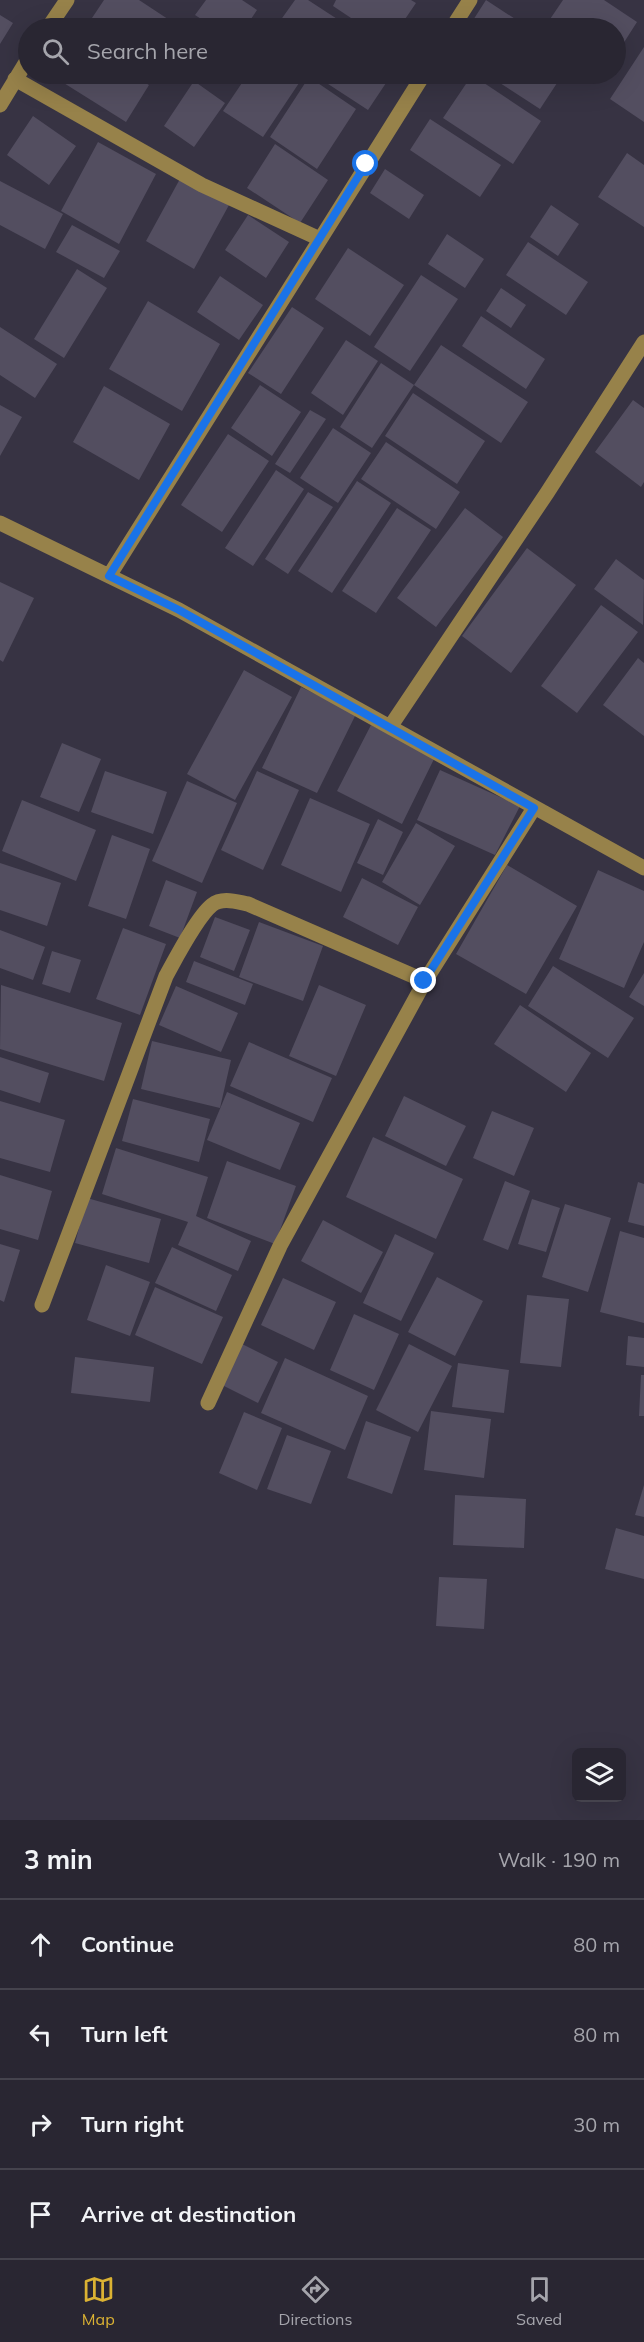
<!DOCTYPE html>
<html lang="en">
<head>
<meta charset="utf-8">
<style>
  :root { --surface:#292632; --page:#312e3a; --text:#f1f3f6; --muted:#a5a5ac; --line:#45434d; --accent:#dbb233 }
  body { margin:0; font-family:Mulish,sans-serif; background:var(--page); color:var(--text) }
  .controls { position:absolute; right:18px; bottom:18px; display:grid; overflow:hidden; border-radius:9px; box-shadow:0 6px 24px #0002 }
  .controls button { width:54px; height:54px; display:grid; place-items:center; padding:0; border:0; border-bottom:2px solid var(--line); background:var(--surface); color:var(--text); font:30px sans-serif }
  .stop { position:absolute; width:18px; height:18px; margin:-14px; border:4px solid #1a73e8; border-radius:50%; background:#fff }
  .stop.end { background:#1a73e8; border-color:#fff; box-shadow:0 2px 6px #0008 }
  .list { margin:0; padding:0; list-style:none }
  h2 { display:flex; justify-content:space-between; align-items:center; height:78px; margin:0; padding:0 24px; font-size:26px }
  h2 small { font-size:20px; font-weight:400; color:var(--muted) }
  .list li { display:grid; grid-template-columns:39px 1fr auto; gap:18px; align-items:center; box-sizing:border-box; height:90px; padding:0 24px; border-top:2px solid var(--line) }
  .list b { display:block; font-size:22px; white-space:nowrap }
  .list em { font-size:20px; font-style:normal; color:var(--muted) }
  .icon { flex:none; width:33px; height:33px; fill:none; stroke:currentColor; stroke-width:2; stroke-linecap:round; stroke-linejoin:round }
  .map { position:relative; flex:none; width:644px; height:1820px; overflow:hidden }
  .search { position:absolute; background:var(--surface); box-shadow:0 6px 24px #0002; left:18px; right:18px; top:18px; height:66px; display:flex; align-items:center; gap:15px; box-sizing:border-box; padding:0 21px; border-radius:33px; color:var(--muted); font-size:22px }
  .sheet { height:438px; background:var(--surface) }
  nav { display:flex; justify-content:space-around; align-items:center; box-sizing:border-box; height:84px; border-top:2px solid var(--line); background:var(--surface); font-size:16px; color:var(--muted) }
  nav a { display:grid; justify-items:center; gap:3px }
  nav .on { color:var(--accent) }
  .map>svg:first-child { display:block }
</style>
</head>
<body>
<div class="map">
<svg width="644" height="1820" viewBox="0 0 644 1820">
  <rect width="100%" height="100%" fill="#373343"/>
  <!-- building -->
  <path fill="#534e60" d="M 104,0 L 139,0 L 180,27 L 102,28 L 90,21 Z
    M 206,0 L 242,0 L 257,10 L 245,28 L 215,28 L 195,15 Z
    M 295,0 L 308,0 L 351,28 L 275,28 Z
    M 336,0 L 411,0 L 416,3 L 399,28 L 366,28 L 333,6 Z
    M 486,0 L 529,28 L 468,28 Z
    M 563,0 L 604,0 L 637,22 L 616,55 L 616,28 L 544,28 Z
    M 0,15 L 13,23 L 0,44 Z
    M 644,47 L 644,122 L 610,99 Z
    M 52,74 L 131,74 L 149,85 L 126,122 L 51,75 Z
    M 248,74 L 305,74 L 263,137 L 223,111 Z
    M 330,74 L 392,74 L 368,110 L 325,82 Z
    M 486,74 L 563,74 L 540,109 Z
    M 472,75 L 541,121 L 513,164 L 443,118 Z
    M 309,77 L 356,109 L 317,169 L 270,137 Z
    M 194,81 L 225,103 L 194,147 L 164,126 Z
    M 33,116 L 76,146 L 49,185 L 7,155 Z
    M 430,119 L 501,165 L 480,197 L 410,150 Z
    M 98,142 L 156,174 L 119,244 L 61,211 Z
    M 275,144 L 328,180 L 300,223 L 247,188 Z
    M 627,153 L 644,165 L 644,227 L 598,197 Z
    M 385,169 L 424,195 L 409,219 L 370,193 Z
    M 181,177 L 229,205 L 194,269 L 146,241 Z
    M 0,181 L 63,214 L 45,249 L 0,225 Z
    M 551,205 L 579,224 L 558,256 L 530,237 Z
    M 248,215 L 289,242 L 266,278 L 225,250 Z
    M 72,225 L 120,251 L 104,278 L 56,252 Z
    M 447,234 L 484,259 L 465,288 L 428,264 Z
    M 528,242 L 588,282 L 566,315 L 506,275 Z
    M 348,248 L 404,285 L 370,336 L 315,299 Z
    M 77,269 L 107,288 L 64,358 L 34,339 Z
    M 421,275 L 458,299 L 410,371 L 374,347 Z
    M 220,276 L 263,305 L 239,340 L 197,312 Z
    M 501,288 L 526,305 L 511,328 L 486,311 Z
    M 148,301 L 220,344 L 182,411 L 109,369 Z
    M 292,307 L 324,328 L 281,394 L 248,373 Z
    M 481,316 L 545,359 L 526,389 L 462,346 Z
    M 0,327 L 57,364 L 35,398 L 0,375 Z
    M 346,340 L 378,361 L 343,415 L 311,393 Z
    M 441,345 L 528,402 L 501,443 L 414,385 Z
    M 381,363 L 414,385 L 372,448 L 340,427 Z
    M 260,385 L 301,412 L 272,456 L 231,428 Z
    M 104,386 L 170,424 L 139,480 L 73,442 Z
    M 413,393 L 485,441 L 457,484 L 385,436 Z
    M 633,400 L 644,408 L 644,482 L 641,487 L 595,452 Z
    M 0,405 L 22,417 L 0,456 Z
    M 310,410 L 326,419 L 290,473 L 275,464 Z
    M 333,428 L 371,453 L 338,503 L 300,478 Z
    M 228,434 L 269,461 L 222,532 L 181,505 Z
    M 386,442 L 460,492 L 436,529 L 361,479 Z
    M 276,470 L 304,489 L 253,566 L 225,548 Z
    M 357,481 L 391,503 L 332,593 L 298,571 Z
    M 308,492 L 333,507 L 288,574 L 265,559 Z
    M 397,508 L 431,530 L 376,613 L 342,591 Z
    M 465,508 L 503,537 L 436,627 L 397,598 Z
    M 527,548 L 576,585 L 511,673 L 462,636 Z
    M 616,559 L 644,580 L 643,625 L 594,589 Z
    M 0,582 L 34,598 L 3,662 L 0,660 Z
    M 601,605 L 638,632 L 577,713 L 541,686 Z
    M 638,658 L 644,663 L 644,736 L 603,705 Z
    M 244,670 L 292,697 L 235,800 L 187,774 Z
    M 301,687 L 356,714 L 317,793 L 262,768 Z
    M 371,725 L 435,757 L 402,824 L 337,791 Z
    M 62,743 L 101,759 L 79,812 L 40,797 Z
    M 440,770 L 520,806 L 495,855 L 417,820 Z
    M 105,771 L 167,792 L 153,834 L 91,812 Z
    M 257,771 L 299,790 L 263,870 L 221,850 Z
    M 187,781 L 237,803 L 202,883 L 152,861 Z
    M 310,798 L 370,824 L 341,892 L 281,865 Z
    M 22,800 L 96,830 L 76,881 L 2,851 Z
    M 378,819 L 403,832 L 383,875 L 357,863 Z
    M 416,823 L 455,846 L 420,905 L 382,882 Z
    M 112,835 L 150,849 L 126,919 L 88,906 Z
    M 0,863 L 61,883 L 47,926 L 0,910 Z
    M 507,865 L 577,906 L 526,994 L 456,954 Z
    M 598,870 L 644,891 L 644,942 L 624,988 L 559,959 Z
    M 362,878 L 418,907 L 398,945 L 343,917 Z
    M 166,880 L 197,892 L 180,938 L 149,926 Z
    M 215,917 L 250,930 L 234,971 L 200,957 Z
    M 259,922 L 323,946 L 303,1001 L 239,977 Z
    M 123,928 L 166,944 L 140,1015 L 96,999 Z
    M 0,930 L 45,947 L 33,980 L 0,968 Z
    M 52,951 L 81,960 L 70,993 L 42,984 Z
    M 194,961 L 253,984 L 245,1005 L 186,982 Z
    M 553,966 L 634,1018 L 608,1058 L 528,1006 Z
    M 644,973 L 644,1006 L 629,997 Z
    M 1,985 L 122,1023 L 104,1081 L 0,1049 Z
    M 319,985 L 366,1005 L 336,1076 L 289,1056 Z
    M 176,986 L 238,1013 L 221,1052 L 159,1025 Z
    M 520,1005 L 591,1053 L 566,1092 L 494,1044 Z
    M 152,1041 L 231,1060 L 220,1108 L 141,1089 Z
    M 249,1042 L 332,1078 L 313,1122 L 230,1086 Z
    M 0,1057 L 49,1073 L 40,1103 L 0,1090 Z
    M 227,1092 L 300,1123 L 280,1170 L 207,1140 Z
    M 404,1096 L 466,1126 L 446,1166 L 385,1136 Z
    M 133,1099 L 210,1119 L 199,1162 L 122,1141 Z
    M 0,1101 L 65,1120 L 50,1172 L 0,1158 Z
    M 492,1111 L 534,1128 L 514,1176 L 473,1158 Z
    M 373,1137 L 463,1179 L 436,1239 L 346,1197 Z
    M 116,1148 L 208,1177 L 196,1216 L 251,1241 L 238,1271 L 178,1245 L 188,1222 L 102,1194 Z
    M 227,1161 L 296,1186 L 275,1244 L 207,1218 Z
    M 0,1175 L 52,1191 L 38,1240 L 0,1229 Z
    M 505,1181 L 530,1191 L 508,1250 L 483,1240 Z
    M 638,1182 L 644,1184 L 644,1226 L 628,1222 Z
    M 87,1198 L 161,1219 L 149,1263 L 75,1243 Z
    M 532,1199 L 560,1208 L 546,1252 L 518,1244 Z
    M 565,1204 L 611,1218 L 588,1292 L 542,1277 Z
    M 323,1220 L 383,1252 L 361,1293 L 301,1261 Z
    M 620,1231 L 644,1238 L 644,1323 L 600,1312 Z
    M 395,1234 L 434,1253 L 401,1321 L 363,1303 Z
    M 0,1244 L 20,1250 L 4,1302 L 0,1300 Z
    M 172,1247 L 232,1275 L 216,1311 L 155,1283 Z
    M 106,1265 L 150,1282 L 130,1336 L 87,1320 Z
    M 437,1277 L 483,1301 L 455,1356 L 408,1332 Z
    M 283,1278 L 336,1302 L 314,1350 L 261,1325 Z
    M 155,1287 L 223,1317 L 202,1364 L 135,1335 Z
    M 527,1295 L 569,1299 L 561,1367 L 520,1363 Z
    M 354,1314 L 399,1334 L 374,1390 L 330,1370 Z
    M 628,1336 L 644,1338 L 644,1367 L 626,1365 Z
    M 240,1343 L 278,1362 L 258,1403 L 220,1384 Z
    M 409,1344 L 452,1366 L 418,1432 L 376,1410 Z
    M 75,1357 L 154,1367 L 150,1402 L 71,1393 Z
    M 285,1358 L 368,1396 L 345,1450 L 261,1413 Z
    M 458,1363 L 509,1370 L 504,1413 L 452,1407 Z
    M 641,1375 L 644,1375 L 644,1416 L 639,1416 Z
    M 431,1411 L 491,1419 L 484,1478 L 424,1470 Z
    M 244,1412 L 282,1428 L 257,1490 L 219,1473 Z
    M 366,1421 L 411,1437 L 392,1494 L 347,1478 Z
    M 287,1435 L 331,1451 L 311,1504 L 267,1489 Z
    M 644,1485 L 644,1517 L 635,1515 Z
    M 455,1495 L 526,1499 L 524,1548 L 453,1545 Z
    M 616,1528 L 644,1536 L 644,1579 L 605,1569 Z
    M 439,1577 L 487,1579 L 484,1629 L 436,1626 Z"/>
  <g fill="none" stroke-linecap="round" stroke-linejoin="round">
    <!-- minor -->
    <path stroke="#97824a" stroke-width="15" d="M 48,28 L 67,0
      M 452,28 L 470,0
      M 15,79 L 202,185 L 320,239
      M 0,105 L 28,59
      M 0,523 L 179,610 L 644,868
      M 109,576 L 424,74
      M 390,727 L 547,493 L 644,342
      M 42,1305 L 166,976 C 176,958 197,917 212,905 C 222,897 237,902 248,904 L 425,981
      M 208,1403 L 280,1246 L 425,981 L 534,808"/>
  </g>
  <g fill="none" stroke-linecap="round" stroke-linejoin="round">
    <!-- route -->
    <path stroke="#1a73e8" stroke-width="8" d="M 366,164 L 109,576 L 179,610 L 534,808 L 424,981"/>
  </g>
</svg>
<div class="controls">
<button><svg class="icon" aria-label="layers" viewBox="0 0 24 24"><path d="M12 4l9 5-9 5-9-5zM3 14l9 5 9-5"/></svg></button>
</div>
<div class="stop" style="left:366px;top:164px"></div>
<div class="stop end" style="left:424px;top:981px"></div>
<div class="search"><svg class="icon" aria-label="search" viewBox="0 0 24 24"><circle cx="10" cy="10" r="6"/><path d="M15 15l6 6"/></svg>Search here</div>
</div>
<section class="sheet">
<h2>3 min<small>Walk · 190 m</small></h2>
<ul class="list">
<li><svg class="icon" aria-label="ahead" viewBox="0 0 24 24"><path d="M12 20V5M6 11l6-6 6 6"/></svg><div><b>Continue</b></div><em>80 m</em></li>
<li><svg class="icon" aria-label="left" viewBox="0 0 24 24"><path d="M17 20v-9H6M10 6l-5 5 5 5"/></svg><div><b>Turn left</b></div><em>80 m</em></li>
<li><svg class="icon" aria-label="right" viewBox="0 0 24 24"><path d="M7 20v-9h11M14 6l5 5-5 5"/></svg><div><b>Turn right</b></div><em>30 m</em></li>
<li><svg class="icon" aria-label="arrive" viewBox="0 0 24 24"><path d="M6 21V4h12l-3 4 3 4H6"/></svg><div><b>Arrive at destination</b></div></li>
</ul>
</section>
<nav>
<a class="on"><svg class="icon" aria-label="map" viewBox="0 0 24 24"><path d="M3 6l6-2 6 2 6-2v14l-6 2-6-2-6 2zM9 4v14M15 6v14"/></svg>Map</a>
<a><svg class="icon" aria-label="directions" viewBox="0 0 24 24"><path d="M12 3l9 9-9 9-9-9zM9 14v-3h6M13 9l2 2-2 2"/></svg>Directions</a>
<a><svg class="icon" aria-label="saved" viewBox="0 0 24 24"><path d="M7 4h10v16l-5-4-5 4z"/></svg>Saved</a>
</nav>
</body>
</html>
